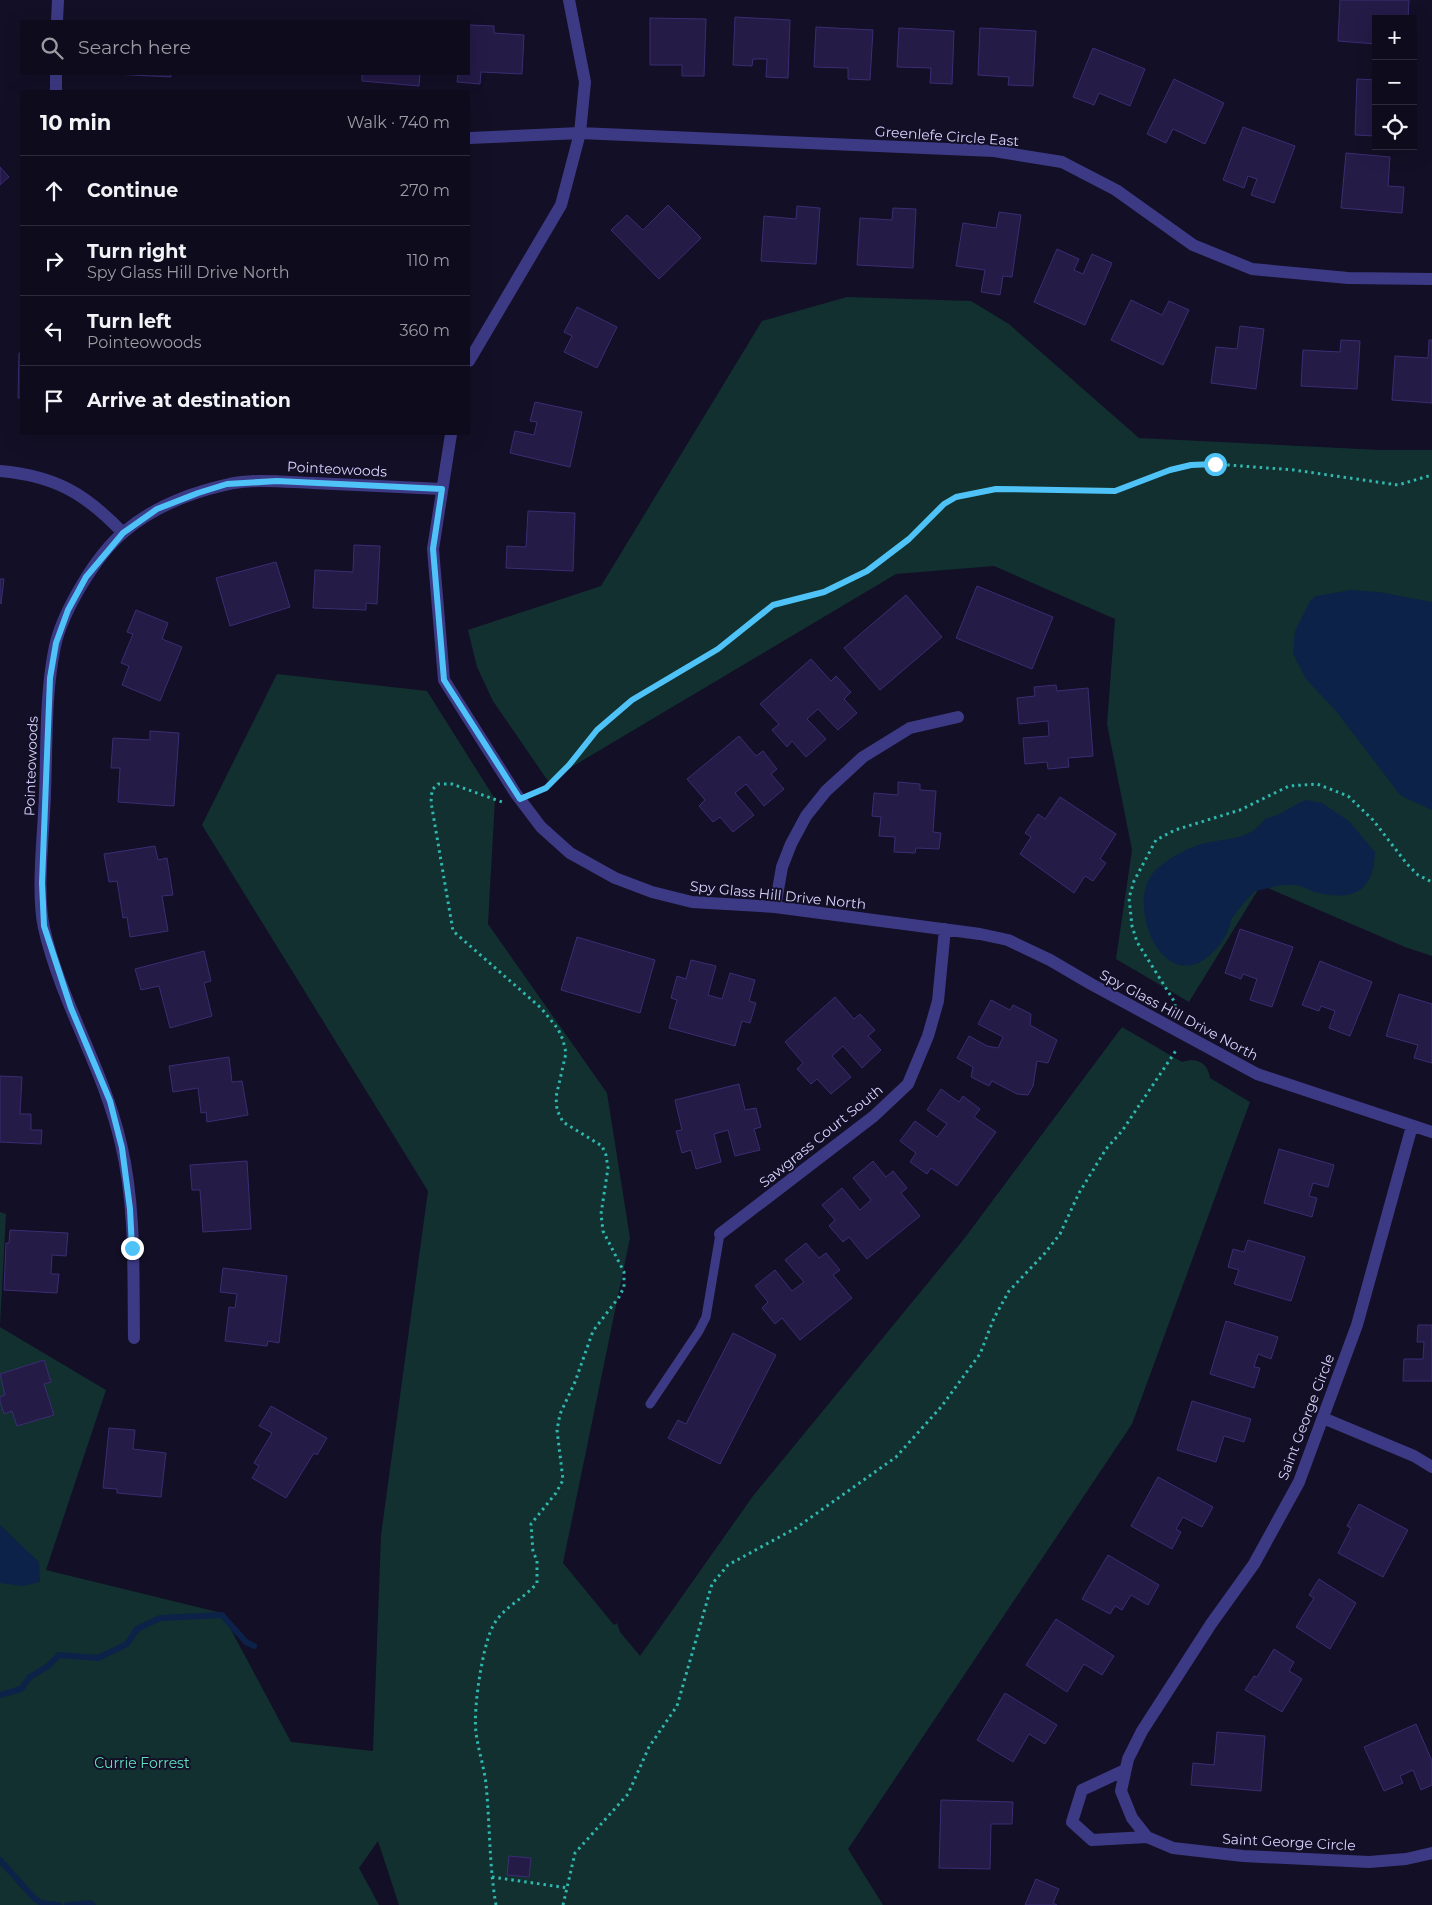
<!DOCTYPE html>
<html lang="en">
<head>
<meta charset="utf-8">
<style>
  :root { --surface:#0e0b1c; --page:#171425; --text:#f1f3f6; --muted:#9b9ba3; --line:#2e2b3b }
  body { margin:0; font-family:Montserrat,sans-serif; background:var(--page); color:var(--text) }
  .controls { position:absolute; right:15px; top:15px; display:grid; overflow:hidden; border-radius:0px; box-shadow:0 5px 20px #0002 }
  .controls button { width:45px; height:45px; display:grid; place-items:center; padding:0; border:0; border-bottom:1px solid var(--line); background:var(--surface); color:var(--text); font:25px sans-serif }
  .stop { position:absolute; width:15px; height:15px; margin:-11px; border:4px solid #4fc3f7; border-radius:50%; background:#fff }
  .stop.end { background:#4fc3f7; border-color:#fff; box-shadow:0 1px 5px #0008 }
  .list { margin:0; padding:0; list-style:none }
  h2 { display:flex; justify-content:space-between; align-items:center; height:65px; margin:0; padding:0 20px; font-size:21px }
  h2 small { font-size:16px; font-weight:400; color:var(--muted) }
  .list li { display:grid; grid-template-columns:32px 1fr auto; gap:15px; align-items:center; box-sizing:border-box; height:70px; padding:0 20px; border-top:1px solid var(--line) }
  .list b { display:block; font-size:19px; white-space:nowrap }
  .list p { margin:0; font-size:16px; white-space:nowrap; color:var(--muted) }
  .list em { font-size:16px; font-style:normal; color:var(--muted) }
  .icon { flex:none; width:28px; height:28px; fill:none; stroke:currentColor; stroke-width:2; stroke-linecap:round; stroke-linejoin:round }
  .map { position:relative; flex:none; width:1432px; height:1905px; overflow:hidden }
  .search { position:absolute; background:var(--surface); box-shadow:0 5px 20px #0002; left:20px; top:20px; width:450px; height:55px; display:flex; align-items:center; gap:12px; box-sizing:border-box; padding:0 18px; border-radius:0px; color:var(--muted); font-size:19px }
  .panel { position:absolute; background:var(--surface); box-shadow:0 5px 20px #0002; left:20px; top:90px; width:450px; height:345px; border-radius:0px }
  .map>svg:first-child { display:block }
</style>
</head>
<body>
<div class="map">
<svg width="1432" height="1905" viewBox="0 0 1432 1905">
  <rect width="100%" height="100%" fill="#130f26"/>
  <!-- green -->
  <path fill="#12302f" d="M 847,297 L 971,301 L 1009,324 L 1139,438 L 1380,450 L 1432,450 L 1432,956 L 1405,947 L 1261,885 L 1189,1002 L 1116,959 L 1132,850 L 1107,724 L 1115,619 L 994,566 L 896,574 L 548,781 L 493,701 L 477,667 L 468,630 L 601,586 L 762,321 Z
    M 277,674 L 427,691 L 495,799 L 488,924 L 607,1093 L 630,1238 L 563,1563 L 614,1625 L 617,1623 L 620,1632 L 640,1656 L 753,1496 L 964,1239 L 1122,1027 L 1182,1062 C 1197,1057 1208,1063 1210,1078 L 1250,1102 L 1132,1424 L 848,1849 L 883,1905 L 399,1905 L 378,1841 L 359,1868 L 379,1905 L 0,1905 L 0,1327 L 106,1390 L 46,1570 L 222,1613 L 291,1742 L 373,1751 L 381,1535 L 428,1191 L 202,825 Z
    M 0,1212 L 6,1214 L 0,1325 Z"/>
  <!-- water -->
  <path fill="#0c2248" d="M 1351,590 L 1379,592 L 1432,602 L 1432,810 L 1401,796 L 1336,711 L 1306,679 L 1293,654 L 1295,631 L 1310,601 L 1316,596 Z
    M 1306,800 L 1322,803 L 1349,821 L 1375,852 C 1374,892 1352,902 1315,892 C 1308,890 1301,885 1293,885 C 1280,884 1267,889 1255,891 C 1247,899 1239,908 1233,917 C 1230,921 1231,925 1229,928 C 1224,941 1212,956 1200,962 C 1157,984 1128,902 1153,873 C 1164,861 1186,848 1202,844 C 1228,837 1248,842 1266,818 C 1282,816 1291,805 1306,800 Z
    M 0,1525 L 39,1562 L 40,1582 L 23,1586 L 0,1583 Z"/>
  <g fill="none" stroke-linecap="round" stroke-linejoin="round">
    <!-- stream -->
    <path stroke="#0c2248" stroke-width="6" d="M 0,1695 L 21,1689 L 30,1677 L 48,1666 L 59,1655 L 98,1658 L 127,1644 L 137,1629 L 160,1618 L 222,1615 L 246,1642 L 254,1646
      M 0,1860 L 34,1898 L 41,1903 L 59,1905
      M 67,1905 L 90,1903 L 93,1905"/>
  </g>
  <!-- building -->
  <path fill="#241b47" stroke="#3b2d73" d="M 1340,0 L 1409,0 L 1408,19 L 1376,19 L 1376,44 L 1338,41 Z
    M 735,17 L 790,20 L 788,78 L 766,77 L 767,59 L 753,59 L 752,66 L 733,65 Z
    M 650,18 L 706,19 L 704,76 L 682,76 L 682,65 L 650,65 Z
    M 469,25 L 494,26 L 494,33 L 524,35 L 522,74 L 481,72 L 480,84 L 457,82 L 458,74 L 469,74 Z
    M 816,27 L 873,30 L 870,80 L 848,79 L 848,68 L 814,67 Z
    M 899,28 L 954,31 L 952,84 L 930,83 L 931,68 L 897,67 Z
    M 980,28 L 1036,31 L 1033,86 L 1008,85 L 1009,77 L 978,75 Z
    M 1093,48 L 1145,69 L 1130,106 L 1099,93 L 1094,105 L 1073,97 Z
    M 113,74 L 171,74 L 171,77 Z
    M 362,74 L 420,74 L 419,86 L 362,81 Z
    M 1174,79 L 1224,103 L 1205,144 L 1173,129 L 1166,143 L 1147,134 Z
    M 1357,79 L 1376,80 L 1376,136 L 1355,135 Z
    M 1243,127 L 1295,146 L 1274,203 L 1251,195 L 1257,179 L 1248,176 L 1244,188 L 1223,180 Z
    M 1346,153 L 1390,157 L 1388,186 L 1404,187 L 1402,213 L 1341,208 Z
    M 0,167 L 9,177 L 0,185 Z
    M 668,205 L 701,238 L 659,279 L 611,230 L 627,215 L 643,230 Z
    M 797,206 L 820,208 L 816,264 L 761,261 L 764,216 L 796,219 Z
    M 893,208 L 916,209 L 913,268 L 857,265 L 860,218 L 892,220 Z
    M 999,212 L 1021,215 L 1012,277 L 1003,276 L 1000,295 L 981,292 L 985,270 L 956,266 L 963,223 L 996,228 Z
    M 1057,249 L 1079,259 L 1074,270 L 1083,274 L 1092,254 L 1112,263 L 1085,325 L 1034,302 Z
    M 1131,300 L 1162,315 L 1169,301 L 1189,310 L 1163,365 L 1111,340 Z
    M 577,307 L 617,327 L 597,368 L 564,352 L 572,336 L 564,332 Z
    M 1240,326 L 1264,329 L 1256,389 L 1211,383 L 1216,347 L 1237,349 Z
    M 1341,340 L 1360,341 L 1357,389 L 1301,386 L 1303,350 L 1340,352 Z
    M 1429,340 L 1432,340 L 1432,403 L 1392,400 L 1395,356 L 1428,358 Z
    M 19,353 L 21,353 L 21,398 L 18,398 Z
    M 535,402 L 582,412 L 570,467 L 510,453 L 515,431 L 534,435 L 537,422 L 530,421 Z
    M 528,511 L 575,513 L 573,571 L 506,568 L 507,546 L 526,547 Z
    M 354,545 L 380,546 L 377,604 L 366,603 L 366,610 L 313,608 L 315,570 L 353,572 Z
    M 276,562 L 290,607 L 230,626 L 216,578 Z
    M 0,579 L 4,579 L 1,604 L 0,603 Z
    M 977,586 L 1053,617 L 1032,669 L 956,638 Z
    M 906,595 L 942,637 L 880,690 L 844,648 Z
    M 136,610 L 168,623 L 162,639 L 182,647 L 160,701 L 122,685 L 129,666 L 121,663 L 133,634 L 127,632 Z
    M 811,659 L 831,681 L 836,676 L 851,692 L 844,699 L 857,713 L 838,730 L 818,709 L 807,719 L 826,739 L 806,757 L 792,741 L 787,747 L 772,730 L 779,724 L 760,704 Z
    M 1056,685 L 1057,691 L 1088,688 L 1093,756 L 1068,758 L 1069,767 L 1048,769 L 1047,762 L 1025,764 L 1023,738 L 1049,736 L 1048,721 L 1019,724 L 1017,698 L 1035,696 L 1034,687 Z
    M 150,731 L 179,733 L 174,806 L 118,802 L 120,768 L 111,768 L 113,738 L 150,740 Z
    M 739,736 L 756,756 L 763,751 L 777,769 L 771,774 L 784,789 L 764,806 L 746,784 L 735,793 L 754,815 L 733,832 L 720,817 L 713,822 L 699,806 L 705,800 L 687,779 Z
    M 898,782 L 920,784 L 920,790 L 936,791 L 933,832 L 941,833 L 939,849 L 916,848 L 915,853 L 894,852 L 895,837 L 879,836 L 881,817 L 872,816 L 874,793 L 898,795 Z
    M 1060,797 L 1116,834 L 1100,859 L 1106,863 L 1093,881 L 1085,876 L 1074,893 L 1020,854 L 1031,837 L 1025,833 L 1038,814 L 1045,819 Z
    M 155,846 L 158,860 L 167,858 L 173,895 L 162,896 L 168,931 L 130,937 L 127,917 L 123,918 L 117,881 L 109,882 L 104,854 Z
    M 1240,929 L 1293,947 L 1272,1007 L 1250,1000 L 1257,979 L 1243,974 L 1241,979 L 1225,973 Z
    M 577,937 L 655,960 L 640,1013 L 561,990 Z
    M 204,951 L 211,981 L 204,983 L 212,1016 L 170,1028 L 159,986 L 141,990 L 135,969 Z
    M 691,960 L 716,966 L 708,995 L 722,999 L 730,973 L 755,980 L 749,1001 L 756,1003 L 750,1023 L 742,1021 L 735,1046 L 669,1028 L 677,1000 L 671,998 L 677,976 L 686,979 Z
    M 1320,961 L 1372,982 L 1350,1036 L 1329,1028 L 1335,1011 L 1321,1006 L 1319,1011 L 1302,1005 Z
    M 1399,994 L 1432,1004 L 1432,1063 L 1414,1058 L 1418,1045 L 1386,1036 Z
    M 835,997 L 854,1019 L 860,1014 L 875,1030 L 868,1036 L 881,1050 L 862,1068 L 843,1046 L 832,1056 L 851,1077 L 831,1094 L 817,1079 L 811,1084 L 797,1069 L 803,1063 L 785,1042 Z
    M 991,1000 L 1010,1010 L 1013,1005 L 1031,1014 L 1030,1025 L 1057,1040 L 1048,1063 L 1037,1061 L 1033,1086 L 1028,1095 L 1017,1094 L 992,1081 L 989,1086 L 971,1077 L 973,1067 L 957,1058 L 969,1036 L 987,1046 L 998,1048 L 1003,1037 L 978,1024 Z
    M 229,1057 L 232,1082 L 242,1081 L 248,1115 L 207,1122 L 206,1112 L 201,1113 L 198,1088 L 173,1092 L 169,1066 Z
    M 0,1076 L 22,1077 L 20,1114 L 31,1114 L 31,1130 L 42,1130 L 41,1144 L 0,1142 Z
    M 739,1084 L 745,1110 L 756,1108 L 761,1127 L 754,1129 L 760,1150 L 735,1156 L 728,1130 L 714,1134 L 721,1162 L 696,1169 L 691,1150 L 682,1153 L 676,1131 L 682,1130 L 675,1100 Z
    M 941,1089 L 959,1102 L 963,1096 L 980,1109 L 974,1117 L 996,1132 L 957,1186 L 931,1168 L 927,1174 L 910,1162 L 916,1153 L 900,1141 L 915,1121 L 937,1137 L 947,1124 L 927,1110 Z
    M 1279,1149 L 1334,1165 L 1328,1187 L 1313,1183 L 1309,1196 L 1317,1198 L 1312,1217 L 1264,1203 Z
    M 247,1161 L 251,1229 L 203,1232 L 200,1190 L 192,1190 L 190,1165 Z
    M 873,1161 L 886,1177 L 893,1171 L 907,1188 L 901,1193 L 920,1216 L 867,1259 L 849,1237 L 843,1242 L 829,1226 L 835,1220 L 822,1205 L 842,1188 L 860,1210 L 871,1200 L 853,1178 Z
    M 10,1230 L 68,1233 L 66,1256 L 52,1255 L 51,1274 L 59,1274 L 57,1293 L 4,1290 L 6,1243 L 9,1243 Z
    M 1248,1240 L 1305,1257 L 1291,1301 L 1234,1284 L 1239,1270 L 1228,1267 L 1233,1249 L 1244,1252 Z
    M 806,1243 L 819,1258 L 826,1253 L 840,1270 L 833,1275 L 852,1298 L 800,1340 L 782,1318 L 775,1324 L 762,1308 L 768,1302 L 755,1286 L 775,1270 L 792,1291 L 804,1282 L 785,1260 Z
    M 223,1268 L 287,1276 L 279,1343 L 268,1341 L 267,1346 L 225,1341 L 229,1307 L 235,1308 L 237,1294 L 220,1292 Z
    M 1226,1321 L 1278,1337 L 1271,1359 L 1258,1354 L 1254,1367 L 1260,1368 L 1254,1388 L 1210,1374 Z
    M 1418,1325 L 1432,1325 L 1432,1381 L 1403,1381 L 1404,1359 L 1423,1359 L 1424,1342 L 1417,1342 Z
    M 733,1333 L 776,1355 L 720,1464 L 668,1438 L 678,1420 L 686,1424 Z
    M 44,1360 L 51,1382 L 44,1384 L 54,1415 L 17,1426 L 12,1411 L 4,1414 L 0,1401 L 0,1397 L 5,1395 L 0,1374 Z
    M 1192,1401 L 1251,1419 L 1244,1442 L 1224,1436 L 1216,1462 L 1177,1450 Z
    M 271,1406 L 327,1438 L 317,1455 L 314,1453 L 286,1498 L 252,1478 L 259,1466 L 254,1463 L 272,1433 L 259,1426 Z
    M 109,1428 L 135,1430 L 133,1449 L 166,1453 L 161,1497 L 117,1493 L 117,1489 L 103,1488 Z
    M 1158,1477 L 1213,1507 L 1202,1527 L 1183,1517 L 1176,1529 L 1181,1532 L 1172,1549 L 1131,1526 Z
    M 1359,1504 L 1408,1530 L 1383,1577 L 1338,1553 L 1351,1528 L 1347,1526 Z
    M 1108,1555 L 1159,1585 L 1148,1605 L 1131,1595 L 1122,1610 L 1115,1606 L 1110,1614 L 1082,1599 Z
    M 1319,1579 L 1356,1603 L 1330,1649 L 1296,1627 L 1314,1598 L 1309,1595 Z
    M 1056,1619 L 1114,1656 L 1102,1675 L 1084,1664 L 1067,1692 L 1026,1665 Z
    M 1274,1649 L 1294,1662 L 1289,1671 L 1302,1679 L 1282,1712 L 1245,1690 L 1254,1676 L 1257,1677 Z
    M 1005,1693 L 1057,1725 L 1045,1744 L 1029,1734 L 1013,1762 L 977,1740 Z
    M 1416,1724 L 1432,1761 L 1432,1785 L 1421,1790 L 1413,1770 L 1400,1776 L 1403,1783 L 1384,1791 L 1364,1747 Z
    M 1217,1732 L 1265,1736 L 1261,1791 L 1191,1785 L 1193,1763 L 1214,1765 Z
    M 941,1800 L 1013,1802 L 1012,1824 L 991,1824 L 990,1869 L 939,1868 Z
    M 509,1856 L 531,1858 L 529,1877 L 507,1875 Z
    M 1036,1879 L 1059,1889 L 1053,1903 L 1057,1905 L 1025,1905 Z"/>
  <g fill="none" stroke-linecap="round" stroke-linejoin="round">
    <!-- path -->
    <path stroke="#2fb8b0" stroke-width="3" stroke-dasharray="2.5 4" stroke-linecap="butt" d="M 535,794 L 546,787 L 559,776 L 597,730 L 632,700 L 718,649 L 773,605 L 824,592 L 867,571 L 909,539 L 944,504 L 956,497 L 996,489 L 1115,491 L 1170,470 L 1191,465 L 1215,464 L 1294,470 L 1398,485 L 1432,475
      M 1177,1013 L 1174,1001 L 1137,942 L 1132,926 L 1129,898 L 1134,881 L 1156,840 L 1175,830 L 1240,810 L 1289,786 L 1317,784 L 1348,796 L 1373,820 L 1407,864 L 1418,875 L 1432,882
      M 492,1877 L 568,1888
      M 496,1905 C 489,1865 490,1824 486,1784 C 484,1766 478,1750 476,1732 C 473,1710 482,1649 492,1628 C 502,1607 523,1600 537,1583 L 537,1560 L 533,1552 L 531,1524 L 556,1493 L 563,1480 L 557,1430 L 560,1414 L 575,1382 L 593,1331 L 619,1297 L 624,1287 L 624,1272 L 603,1231 L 601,1214 L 608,1168 L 606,1155 L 602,1146 L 563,1122 L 557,1110 L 556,1097 L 566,1053 L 563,1040 L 558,1029 L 541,1008 L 453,931 L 431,802 L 432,790 L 438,784 L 452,784 L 502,802
      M 563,1905 L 575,1853 L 628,1794 L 649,1747 L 677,1706 L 712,1584 L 728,1565 L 796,1528 L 896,1457 L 941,1407 L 980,1354 L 994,1318 L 1009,1291 L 1045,1253 L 1060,1234 L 1079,1193 L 1106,1149 L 1122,1131 L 1177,1049"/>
    <!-- service -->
    <path stroke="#3d3a85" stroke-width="9" d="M 650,1404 L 699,1331 L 706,1317 L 720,1234"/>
    <!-- minor -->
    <path stroke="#3d3a85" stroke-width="12" d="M 57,21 L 58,0
      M 56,74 L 56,91
      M 469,138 L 580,133 L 994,151 L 1062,162 L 1116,190 L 1193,245 L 1252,269 L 1348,278 L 1432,279
      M 469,361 L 561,205 L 580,133 L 585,82 L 569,0
      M 451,434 L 433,549 L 444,680 L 516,794 L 541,827 L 570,853 L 615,878 L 652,892 L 692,902 L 775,907 L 980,934 L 1008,940 L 1050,960 L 1091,984 L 1257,1074 L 1432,1132
      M 0,471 C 55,476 85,493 123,533
      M 775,907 L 782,867 L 791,844 L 806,816 L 826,791 L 863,757 L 910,728 L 958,717
      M 1412,1126 L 1357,1325 L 1299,1482 L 1254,1564 L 1211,1624 L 1142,1731 L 1128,1759 L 1121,1791 L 1132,1818 L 1147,1837 L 1173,1848 L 1243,1856 L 1369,1862 L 1406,1859 L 1432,1853
      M 720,1234 L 874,1116 L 908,1084 L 928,1036 L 938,1001 L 945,929
      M 134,1338 C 133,1274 136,1207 121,1144 C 104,1069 61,1003 44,928 C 36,892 44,831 45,793 C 47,744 45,694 55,646 C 63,611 96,555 124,532 C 152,508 190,493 225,485 C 253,478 285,482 313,483 C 356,485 399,487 442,489
      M 1323,1418 L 1414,1456 L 1432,1467
      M 1125,1770 L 1082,1790 L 1072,1822 L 1092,1840 L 1147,1837"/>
  </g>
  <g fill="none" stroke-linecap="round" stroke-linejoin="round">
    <!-- route -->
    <path stroke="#4fc3f7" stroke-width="6" d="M 132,1248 L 130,1209 L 122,1148 L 110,1101 L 71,1008 L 44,926 L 42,883 L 50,678 L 56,643 L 68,610 L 86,577 L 123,533 L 157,509 L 198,493 L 227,484 L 277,481 L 442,489 L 433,549 L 444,680 L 520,799 L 546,788 L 569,765 L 597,730 L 632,700 L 718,649 L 773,605 L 824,592 L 867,571 L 909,539 L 944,504 L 956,497 L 996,489 L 1115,491 L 1170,470 L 1191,465 L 1215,464"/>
  </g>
  <g text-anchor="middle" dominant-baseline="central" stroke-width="4" stroke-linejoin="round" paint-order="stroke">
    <!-- street labels -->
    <g font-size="14" fill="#d9d4ff" stroke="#130f26">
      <text transform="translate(947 136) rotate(4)">Greenlefe Circle East</text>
      <text transform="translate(337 469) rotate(3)">Pointeowoods</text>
      <text transform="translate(31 766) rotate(-88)">Pointeowoods</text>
      <text transform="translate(778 895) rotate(6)">Spy Glass Hill Drive North</text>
      <text transform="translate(1179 1015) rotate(28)">Spy Glass Hill Drive North</text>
      <text transform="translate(821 1136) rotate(-39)">Sawgrass Court South</text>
      <text transform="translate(1306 1417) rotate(-69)">Saint George Circle</text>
      <text transform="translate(1289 1842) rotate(3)">Saint George Circle</text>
    </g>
    <!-- park labels -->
    <g font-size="14" fill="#5fe0c0" stroke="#130f26">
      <text x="142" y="1763">Currie Forrest</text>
    </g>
  </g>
</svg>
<div class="controls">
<button>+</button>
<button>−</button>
<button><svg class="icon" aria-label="locate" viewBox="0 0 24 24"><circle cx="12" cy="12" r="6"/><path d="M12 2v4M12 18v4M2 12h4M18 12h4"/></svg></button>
</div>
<div class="stop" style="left:1215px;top:464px"></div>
<div class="stop end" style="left:132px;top:1248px"></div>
<div class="search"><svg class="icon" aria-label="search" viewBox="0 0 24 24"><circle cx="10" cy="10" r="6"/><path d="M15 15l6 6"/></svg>Search here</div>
<section class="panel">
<h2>10 min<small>Walk · 740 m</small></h2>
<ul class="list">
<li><svg class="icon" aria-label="ahead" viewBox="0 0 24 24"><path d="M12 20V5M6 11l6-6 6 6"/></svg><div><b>Continue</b></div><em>270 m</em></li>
<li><svg class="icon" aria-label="right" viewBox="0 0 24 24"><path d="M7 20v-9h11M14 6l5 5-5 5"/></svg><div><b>Turn right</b><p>Spy Glass Hill Drive North</p></div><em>110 m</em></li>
<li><svg class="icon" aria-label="left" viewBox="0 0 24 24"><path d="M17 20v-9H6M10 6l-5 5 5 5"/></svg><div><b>Turn left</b><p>Pointeowoods</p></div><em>360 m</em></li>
<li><svg class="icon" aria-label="arrive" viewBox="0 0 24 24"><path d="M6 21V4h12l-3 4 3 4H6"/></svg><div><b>Arrive at destination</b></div></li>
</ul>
</section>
</div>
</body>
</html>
